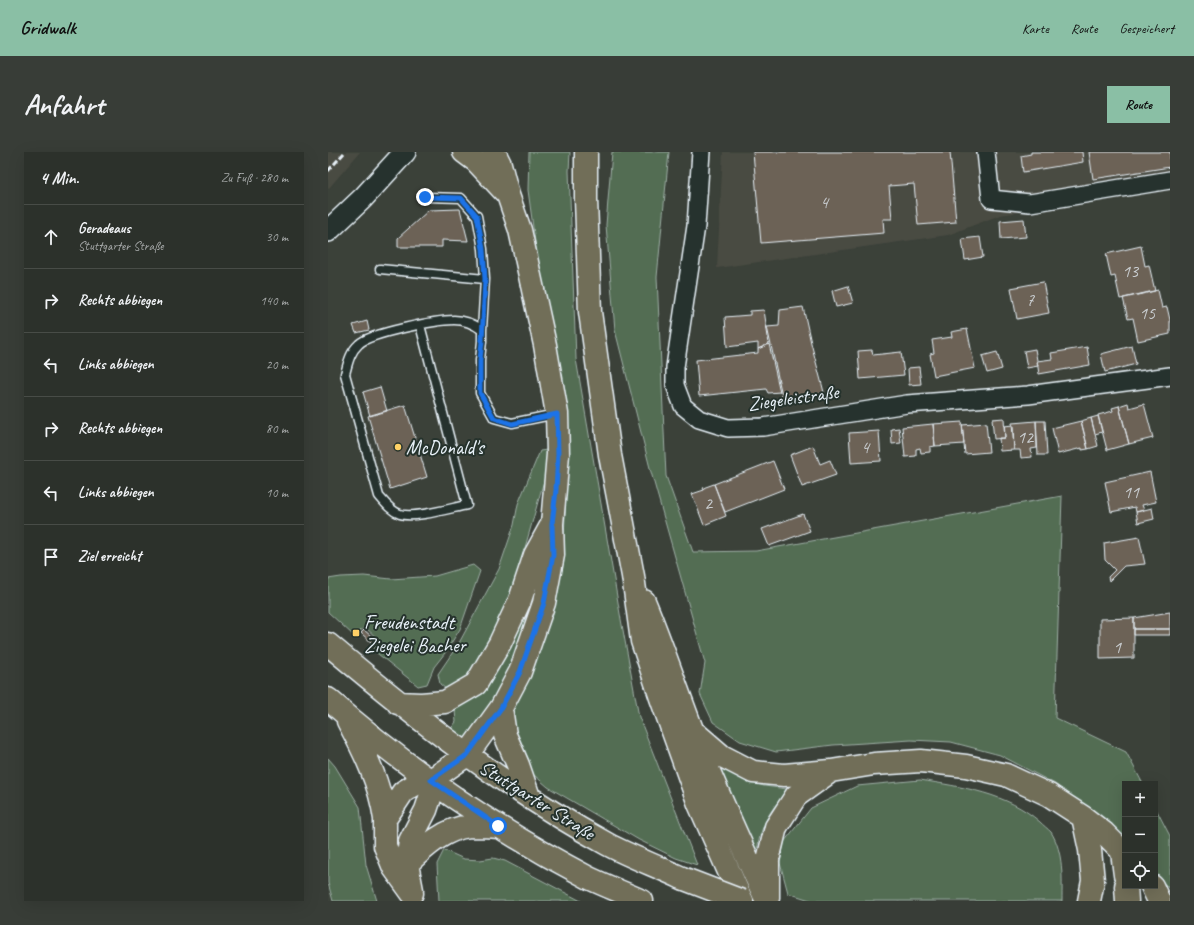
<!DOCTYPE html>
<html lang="de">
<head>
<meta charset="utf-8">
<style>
  :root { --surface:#2c312b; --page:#383d37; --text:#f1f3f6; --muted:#a6a9a9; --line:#484c47; --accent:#8abfa5 }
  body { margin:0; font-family:Caveat,sans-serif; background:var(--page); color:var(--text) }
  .controls { position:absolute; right:12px; bottom:12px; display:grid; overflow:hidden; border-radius:0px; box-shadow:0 4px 16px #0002 }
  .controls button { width:36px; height:36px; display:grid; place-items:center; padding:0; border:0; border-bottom:1px solid var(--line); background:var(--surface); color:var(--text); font:20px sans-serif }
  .stop { position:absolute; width:12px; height:12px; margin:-9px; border:3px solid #1a73e8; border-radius:50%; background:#fff }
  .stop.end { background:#1a73e8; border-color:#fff; box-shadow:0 1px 4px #0008 }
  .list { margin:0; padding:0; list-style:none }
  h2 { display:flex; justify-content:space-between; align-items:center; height:52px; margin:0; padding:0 16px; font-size:17px }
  h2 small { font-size:13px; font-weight:400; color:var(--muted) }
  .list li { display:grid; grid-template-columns:26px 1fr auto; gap:12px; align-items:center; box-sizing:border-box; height:64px; padding:0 16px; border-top:1px solid var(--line) }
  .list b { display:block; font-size:15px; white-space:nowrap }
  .list p { margin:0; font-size:13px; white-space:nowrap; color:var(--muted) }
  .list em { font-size:13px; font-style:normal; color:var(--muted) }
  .icon { flex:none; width:22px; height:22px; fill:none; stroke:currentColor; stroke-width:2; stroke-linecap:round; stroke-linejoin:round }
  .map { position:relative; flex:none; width:842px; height:749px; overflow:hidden; border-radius:0px }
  header { display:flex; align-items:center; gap:24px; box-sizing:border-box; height:56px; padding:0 20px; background:var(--accent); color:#111 }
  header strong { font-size:19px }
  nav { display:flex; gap:22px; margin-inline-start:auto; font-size:14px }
  .intro { display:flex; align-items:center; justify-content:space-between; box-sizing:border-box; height:96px; padding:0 24px }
  h1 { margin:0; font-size:28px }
  .button { padding:10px 18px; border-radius:0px; background:var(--accent); color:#111; font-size:14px; font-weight:700 }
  main { display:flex; gap:24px; padding:0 24px }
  aside { flex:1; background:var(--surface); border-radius:0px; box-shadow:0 4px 16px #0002 }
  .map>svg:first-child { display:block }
</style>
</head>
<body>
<header>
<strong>Gridwalk</strong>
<nav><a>Karte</a><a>Route</a><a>Gespeichert</a></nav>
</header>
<div class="intro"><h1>Anfahrt</h1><a class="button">Route</a></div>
<main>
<aside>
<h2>4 Min.<small>Zu Fuß · 280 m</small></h2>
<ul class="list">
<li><svg class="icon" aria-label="ahead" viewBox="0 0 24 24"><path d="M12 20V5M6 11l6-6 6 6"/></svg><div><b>Geradeaus</b><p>Stuttgarter Straße</p></div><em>30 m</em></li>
<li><svg class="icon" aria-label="right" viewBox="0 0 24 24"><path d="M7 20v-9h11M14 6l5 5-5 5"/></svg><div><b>Rechts abbiegen</b></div><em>140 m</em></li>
<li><svg class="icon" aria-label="left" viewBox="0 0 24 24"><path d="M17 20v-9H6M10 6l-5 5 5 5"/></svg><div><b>Links abbiegen</b></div><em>20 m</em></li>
<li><svg class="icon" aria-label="right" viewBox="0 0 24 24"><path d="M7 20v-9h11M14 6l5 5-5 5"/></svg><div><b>Rechts abbiegen</b></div><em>80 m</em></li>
<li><svg class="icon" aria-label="left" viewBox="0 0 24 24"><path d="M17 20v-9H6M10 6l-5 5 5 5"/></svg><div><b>Links abbiegen</b></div><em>10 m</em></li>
<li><svg class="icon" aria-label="arrive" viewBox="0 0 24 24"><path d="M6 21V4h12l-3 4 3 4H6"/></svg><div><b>Ziel erreicht</b></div></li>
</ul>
</aside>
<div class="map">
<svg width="842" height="749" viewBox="0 0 842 749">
  <rect width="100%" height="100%" fill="#3b4139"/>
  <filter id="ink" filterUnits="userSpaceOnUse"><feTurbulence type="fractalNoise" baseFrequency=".025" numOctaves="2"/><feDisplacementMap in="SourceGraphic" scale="8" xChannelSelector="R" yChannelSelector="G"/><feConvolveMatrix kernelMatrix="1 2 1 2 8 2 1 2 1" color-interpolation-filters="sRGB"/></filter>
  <g filter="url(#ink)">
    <!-- built -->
    <path fill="#4a4b42" d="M 0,0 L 32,0 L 0,37 Z
      M 395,0 L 842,0 L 842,37 L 672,63 L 620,83 L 389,116 Z"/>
    <!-- green -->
    <path fill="#536d53" stroke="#9eafa6" d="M 201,0 L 242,0 L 241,19 L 248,207 L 292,462 L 311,565 L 369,713 L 348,706 L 311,688 L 220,635 L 199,617 L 180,576 L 185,551 L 224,454 L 236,386 L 241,283 L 238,255 L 213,134 L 200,38 Z
      M 284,0 L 341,0 L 329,125 L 338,324 L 365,400 L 428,399 L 734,344 L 727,566 L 798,600 L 815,632 L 797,632 L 797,688 L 727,632 L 672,603 L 623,590 L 583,588 L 505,593 L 448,600 L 412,589 L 385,570 L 372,542 L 377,511 L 323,320 L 287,178 L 278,73 Z
      M 219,298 L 217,325 L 194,406 L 188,438 L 151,516 L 128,535 L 118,537 L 112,532 L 110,522 L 131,491 L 171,417 L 186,373 L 190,352 L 212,299 Z
      M 212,408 L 209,453 L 171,543 L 139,590 L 121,579 L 128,570 L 127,558 L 147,545 Z
      M 145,413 L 152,419 L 132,477 L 117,501 L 106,515 L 99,532 L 90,534 L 45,498 L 52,489 L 37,475 L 26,484 L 0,460 L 0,427 L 13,425 L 36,424 L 63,427 L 107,424 Z
      M 0,606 L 7,614 L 32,655 L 38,713 L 49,749 L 5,749 L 0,731 Z
      M 392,615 L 420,630 L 436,634 L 459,637 L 460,640 C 446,652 437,667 432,684 C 430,690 430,697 427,702 L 391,617 Z
      M 592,628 C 634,635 679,641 712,670 C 715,673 720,677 723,680 C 736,701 734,726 734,749 L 485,749 L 460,741 L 452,711 L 456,690 L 483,656 L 529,634 Z
      M 827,655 L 842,684 L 842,738 L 827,720 Z
      M 116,698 L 136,707 L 152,708 L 165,706 L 177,709 L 253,749 L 111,749 L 109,712 Z"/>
    <!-- building -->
    <path fill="#6c6256" stroke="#e8f1f8" d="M 425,0 L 622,0 L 628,70 L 590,73 L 586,32 L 561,34 L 564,67 L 555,67 L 556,81 L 433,91 Z
      M 703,0 L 754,0 L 755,10 L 695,20 L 693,4 L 703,2 Z
      M 761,0 L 842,0 L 842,15 L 765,27 Z
      M 132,57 L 140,89 L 114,88 L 114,95 L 70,95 L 70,86 L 101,58 Z
      M 696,67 L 698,85 L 673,87 L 672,69 Z
      M 652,85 L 655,105 L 637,108 L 634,87 Z
      M 813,94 L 817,114 L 821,113 L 827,139 L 792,147 L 787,124 L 783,125 L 778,102 Z
      M 715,130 L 721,161 L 689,167 L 683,136 Z
      M 520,134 L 525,151 L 508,155 L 504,139 Z
      M 830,138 L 834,156 L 839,155 L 842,168 L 842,182 L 810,189 L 805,166 L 800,167 L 795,146 Z
      M 475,155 L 483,191 L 497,244 L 455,248 L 439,175 L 451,174 L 452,158 Z
      M 436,158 L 441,192 L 430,197 L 430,191 L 399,195 L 397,165 L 422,163 L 422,159 Z
      M 39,169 L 41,178 L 28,181 L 25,173 Z
      M 639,177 L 647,216 L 606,224 L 602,202 L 606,201 L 604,188 L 624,185 L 623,180 Z
      M 441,192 L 452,240 L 440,241 L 438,237 L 371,244 L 368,208 L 430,201 L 430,197 Z
      M 804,194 L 808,212 L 777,220 L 773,202 Z
      M 759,195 L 762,213 L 711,222 L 709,209 L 724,207 L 723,201 Z
      M 707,197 L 710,214 L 699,216 L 696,199 Z
      M 544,198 L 545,203 L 573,200 L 576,223 L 532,227 L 530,199 Z
      M 669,200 L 674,217 L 659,221 L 654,204 Z
      M 591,215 L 593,232 L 581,233 L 580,216 Z
      M 52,235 L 59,259 L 42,264 L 35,240 Z
      M 800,251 L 801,256 L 816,252 L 825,286 L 801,292 L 791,254 Z
      M 77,253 L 99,325 L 62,337 L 40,264 Z
      M 791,254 L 801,292 L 779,298 L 770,263 L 785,259 L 784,256 Z
      M 770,264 L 774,280 L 767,282 L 763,266 Z
      M 676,266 L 677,286 L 666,287 L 664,267 Z
      M 763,266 L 770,294 L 760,297 L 753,269 Z
      M 708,269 L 717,269 L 719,303 L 710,303 Z
      M 708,269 L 709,296 L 703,297 L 704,305 L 693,306 L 692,298 L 686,298 L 684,271 Z
      M 753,269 L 760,297 L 754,298 L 754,296 L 730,302 L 724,276 Z
      M 634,270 L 636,292 L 607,294 L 605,272 Z
      M 658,271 L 661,300 L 637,302 L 634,273 Z
      M 605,272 L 607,294 L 602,295 L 602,300 L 593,301 L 592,296 L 588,297 L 588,304 L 577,305 L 574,275 Z
      M 685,273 L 686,298 L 672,299 L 671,286 L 677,286 L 676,274 Z
      M 571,276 L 573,291 L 564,292 L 563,277 Z
      M 551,279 L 553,309 L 523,311 L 521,281 Z
      M 485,294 L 492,312 L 502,308 L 508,323 L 474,335 L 462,303 Z
      M 445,309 L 456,337 L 397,360 L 386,332 Z
      M 822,320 L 828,350 L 814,353 L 816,358 L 808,360 L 807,355 L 783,360 L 777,330 Z
      M 386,332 L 398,364 L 376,373 L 364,342 L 376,338 L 375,336 Z
      M 824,356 L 826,367 L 810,371 L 808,360 Z
      M 475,362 L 482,379 L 441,394 L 434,377 Z
      M 811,385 L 817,412 L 796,414 L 781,429 L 780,425 L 787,418 L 777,408 L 776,391 Z
      M 842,460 L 842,477 L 806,477 L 806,466 Z
      M 806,466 L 806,506 L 772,507 L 772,467 Z
      M 806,477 L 842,477 L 842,483 L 806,483 Z
      M 36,478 L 49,489 L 45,492 L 33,481 Z"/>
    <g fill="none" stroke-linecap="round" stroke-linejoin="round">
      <!-- service casing -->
      <g stroke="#e8f1f8" stroke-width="11">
        <path id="service" d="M 97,45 L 133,46 L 149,64 L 155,97 L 157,127
          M 52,117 L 157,127 L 154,178
          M 92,173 L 139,353 C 123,356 86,367 72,362 C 63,359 57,351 51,344 L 17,222 C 20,211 22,200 31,192 C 42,181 109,168 126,168 C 137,168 146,172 154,178 L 154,189 L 152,208 L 152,241 L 166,266 L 184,271 L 228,262"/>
      </g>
      <!-- minor casing -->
      <g stroke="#e8f1f8" stroke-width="20">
        <path id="minor" d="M 373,0 L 368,74 L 347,215 L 347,233 L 355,254 L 371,267 L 400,276 L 435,275 L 579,252 L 700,243 L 842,224
          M 658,0 L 663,47 L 702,51 L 842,28"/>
      </g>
      <!-- tertiary casing -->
      <g stroke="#e8f1f8" stroke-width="24">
        <path id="tertiary" d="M 0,79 L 35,46 L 77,0"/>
      </g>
      <!-- primary casing -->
      <g stroke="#e8f1f8" stroke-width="25">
        <path id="primary" d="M 136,0 L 148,9 L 178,41
          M 258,0 L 258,47 L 262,160 L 282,303 L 305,424 L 314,489 L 333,546 L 371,652 L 414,749
          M 316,449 C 334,492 348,536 365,580 C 387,637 413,693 439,749
          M 0,492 C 88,566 178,637 279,692 C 303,705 329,714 354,726
          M 0,547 C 79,617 167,677 261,726 C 278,734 296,741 314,749
          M 70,551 L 93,552 L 117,550 L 148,532 L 172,491 L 192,448 L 207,403 L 224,372
          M 173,556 L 177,583 L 190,613 L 201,645
          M 20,569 C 37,601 52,631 57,667
          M 365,579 L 394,604 L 425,620 L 456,623 L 503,619 L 546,612 L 593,609 L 638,614 L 678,623 L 721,643 L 755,665 L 776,681 L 797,702
          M 755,665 L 762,698 L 765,729 L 761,749
          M 794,700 L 797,723
          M 79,712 C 96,696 117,676 142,674 C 151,674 160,674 170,675
          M 798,734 L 799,749
          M 824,734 L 831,749
          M 84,738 L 79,712 L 82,689 L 98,658 L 103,643 L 103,628
          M 84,741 L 66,716 L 57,694 L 57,667 L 75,640 L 88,632 L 103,628 L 139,603 L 173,556 L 192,520 L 216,451 L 225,403 L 224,372 L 230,302 L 229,262 L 217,193 L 192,78 L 180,43 L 172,12 L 166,0
          M 440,746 L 440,708 L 448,675 L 468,644 L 503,619"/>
      </g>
      <!-- service -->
      <use href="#service" stroke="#26332d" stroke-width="8"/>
      <!-- minor -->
      <use href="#minor" stroke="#26332d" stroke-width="17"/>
      <!-- tertiary -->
      <use href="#tertiary" stroke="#26332d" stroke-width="21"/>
      <!-- primary -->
      <use href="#primary" stroke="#716e59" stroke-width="22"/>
      <!-- rail -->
      <path stroke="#e8f1f8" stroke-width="3" stroke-dasharray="6 3" stroke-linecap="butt" d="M 0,19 L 17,0"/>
      <!-- primary-bridge casing -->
      <g stroke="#e8f1f8" stroke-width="25" stroke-linecap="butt">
        <path id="primary-bridge" d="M 354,726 L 414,749"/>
      </g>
      <!-- primary-bridge -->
      <use href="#primary-bridge" stroke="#716e59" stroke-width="22"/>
    </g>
  </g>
  <g fill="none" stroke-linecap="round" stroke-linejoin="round" filter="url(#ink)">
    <!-- route -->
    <path stroke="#1a73e8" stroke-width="5" d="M 97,45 L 133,46 L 149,64 L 155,97 L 157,127 L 154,189 L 152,208 L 152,241 L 166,266 L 184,272 L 229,262 L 230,302 L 228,338 L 224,372 L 225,403 L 216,451 L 192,520 L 173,556 L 139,603 L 103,628 L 170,674"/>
  </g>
  <!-- markers -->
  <g fill="#ffd166" stroke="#26332d" stroke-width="1.5">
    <circle cx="70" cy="295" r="4"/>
    <rect x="24" y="477" width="8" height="8" rx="2"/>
  </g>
  <g text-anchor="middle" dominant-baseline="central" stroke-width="4" stroke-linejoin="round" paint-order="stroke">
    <!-- number labels -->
    <g font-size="18" fill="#c9cdd0">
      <text x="496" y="50">4</text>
      <text x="802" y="119">13</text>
      <text x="702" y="148">7</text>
      <text x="819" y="161">15</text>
      <text x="697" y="285">12</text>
      <text x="537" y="295">4</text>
      <text x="803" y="340">11</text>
      <text x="380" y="351">2</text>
      <text x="789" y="495">1</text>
    </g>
    <!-- street labels -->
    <g font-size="20" fill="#e8f1f8" stroke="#26332d">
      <text transform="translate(465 246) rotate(-8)">Ziegeleistraße</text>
      <text transform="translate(209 648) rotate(32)">Stuttgarter Straße</text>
    </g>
    <!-- poi labels -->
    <g font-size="20" fill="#e8f1f8" stroke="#26332d" text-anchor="start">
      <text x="78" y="295">McDonald's</text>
      <text x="36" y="470">Freudenstadt<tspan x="36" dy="23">Ziegelei Bacher</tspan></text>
    </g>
  </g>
</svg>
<div class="controls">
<button>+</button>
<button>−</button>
<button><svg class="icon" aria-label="locate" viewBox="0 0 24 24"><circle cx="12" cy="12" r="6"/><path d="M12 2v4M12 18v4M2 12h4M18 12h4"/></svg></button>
</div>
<div class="stop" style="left:170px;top:674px"></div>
<div class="stop end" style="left:97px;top:45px"></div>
</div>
</main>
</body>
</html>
